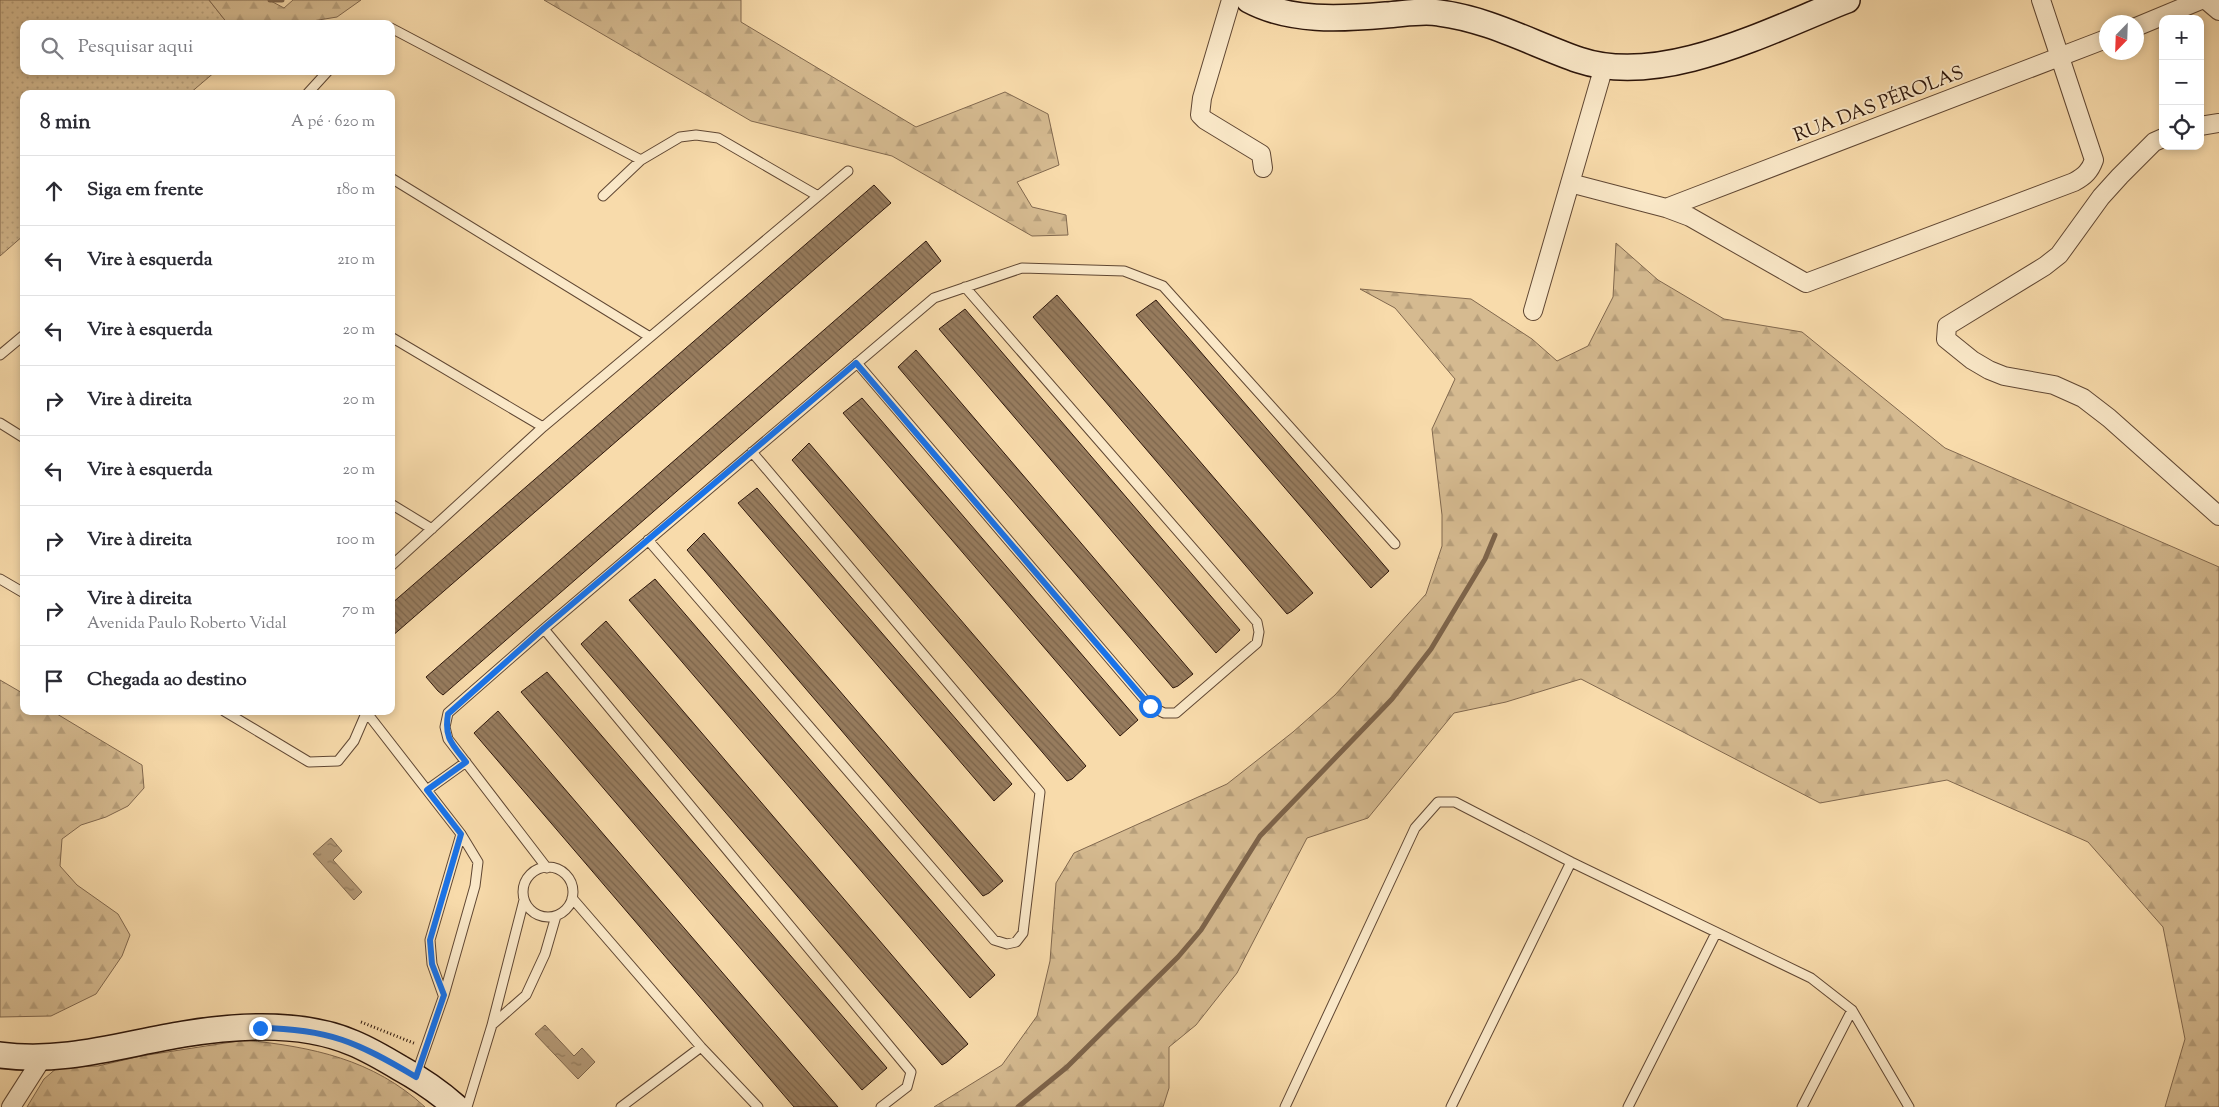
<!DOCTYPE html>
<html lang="pt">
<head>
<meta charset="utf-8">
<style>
  :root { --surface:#fff; --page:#f7f7f7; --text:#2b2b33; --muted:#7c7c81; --line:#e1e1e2 }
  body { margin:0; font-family:"Sorts Mill Goudy",serif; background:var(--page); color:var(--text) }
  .controls { position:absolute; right:15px; top:15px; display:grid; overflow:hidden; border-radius:10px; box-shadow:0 2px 8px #0003 }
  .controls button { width:45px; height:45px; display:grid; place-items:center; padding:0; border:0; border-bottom:1px solid var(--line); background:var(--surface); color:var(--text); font:25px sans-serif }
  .compass { position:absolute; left:2099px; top:15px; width:45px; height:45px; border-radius:50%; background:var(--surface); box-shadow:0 2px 8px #0003; rotate:203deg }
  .stop { position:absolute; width:15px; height:15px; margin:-11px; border:4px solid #1a73e8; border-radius:50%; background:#fff }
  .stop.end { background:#1a73e8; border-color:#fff; box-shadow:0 1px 5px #0008 }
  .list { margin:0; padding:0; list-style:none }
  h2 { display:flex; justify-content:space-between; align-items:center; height:65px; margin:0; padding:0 20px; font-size:21px }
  h2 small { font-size:16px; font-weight:400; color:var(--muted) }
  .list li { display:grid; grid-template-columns:32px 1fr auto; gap:15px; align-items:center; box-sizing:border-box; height:70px; padding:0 20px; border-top:1px solid var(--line) }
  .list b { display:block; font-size:19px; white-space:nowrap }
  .list p { margin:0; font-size:16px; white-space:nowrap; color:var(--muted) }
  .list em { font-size:16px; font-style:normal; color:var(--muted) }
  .icon { flex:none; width:28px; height:28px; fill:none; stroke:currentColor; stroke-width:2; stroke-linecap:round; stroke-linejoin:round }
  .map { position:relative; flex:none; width:2219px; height:1107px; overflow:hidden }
  .search { position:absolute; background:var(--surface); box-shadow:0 2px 8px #0003; left:20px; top:20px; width:375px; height:55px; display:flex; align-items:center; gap:12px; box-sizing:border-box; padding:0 18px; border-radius:10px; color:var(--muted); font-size:19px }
  .panel { position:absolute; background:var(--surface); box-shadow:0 2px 8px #0003; left:20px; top:90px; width:375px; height:625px; border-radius:10px }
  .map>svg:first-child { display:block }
</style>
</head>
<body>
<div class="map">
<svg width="2219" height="1107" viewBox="0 0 2219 1107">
  <defs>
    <pattern id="grass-dots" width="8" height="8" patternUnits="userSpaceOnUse" patternTransform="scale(1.25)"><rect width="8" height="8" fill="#d5ba90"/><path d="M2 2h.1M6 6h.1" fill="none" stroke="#b79f7b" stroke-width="1.8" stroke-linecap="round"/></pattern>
    <pattern id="forest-firs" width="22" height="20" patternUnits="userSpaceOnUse" patternTransform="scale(1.25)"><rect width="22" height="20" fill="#d5ba90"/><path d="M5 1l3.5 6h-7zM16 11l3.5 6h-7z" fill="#b79f7b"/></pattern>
    <pattern id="water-ripples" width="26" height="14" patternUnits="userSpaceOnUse" patternTransform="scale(1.25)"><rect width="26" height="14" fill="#b39875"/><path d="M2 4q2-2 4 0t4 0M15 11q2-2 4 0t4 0" fill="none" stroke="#927b5e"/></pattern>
    <pattern id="building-back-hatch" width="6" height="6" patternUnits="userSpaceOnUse" patternTransform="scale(1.25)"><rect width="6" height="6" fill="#977c5e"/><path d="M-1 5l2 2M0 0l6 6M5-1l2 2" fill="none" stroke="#7c654c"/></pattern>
  </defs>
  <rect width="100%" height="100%" fill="#f8dbab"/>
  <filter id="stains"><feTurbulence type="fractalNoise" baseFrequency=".004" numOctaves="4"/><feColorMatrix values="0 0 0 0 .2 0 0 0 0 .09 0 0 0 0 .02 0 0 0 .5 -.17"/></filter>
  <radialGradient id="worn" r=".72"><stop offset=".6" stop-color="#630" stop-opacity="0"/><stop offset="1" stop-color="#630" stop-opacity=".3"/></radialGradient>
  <!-- grass -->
  <path fill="url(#grass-dots)" stroke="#81684e" d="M 0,0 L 209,0 L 228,24 L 24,24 L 24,71 L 216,71 L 189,94 L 24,94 L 24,235 L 0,256 Z"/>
  <!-- forest -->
  <path fill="url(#forest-firs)" stroke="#81684e" d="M 209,0 L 269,0 L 284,8 L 293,0 L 361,0 L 337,17 L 294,24 L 228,24 Z
    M 544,0 L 741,0 L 741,22 L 916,127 L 1005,92 L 1048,114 L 1059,165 L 1017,182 L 1032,207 L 1066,215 L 1068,235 L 1032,236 L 892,156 L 751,121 Z
    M 1616,243 L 1658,280 L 1724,319 L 1802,332 L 1945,448 L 2219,567 L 2219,1107 L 2165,1107 L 2185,1039 L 2163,927 L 2088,842 L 1947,780 L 1820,803 L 1581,679 L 1506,702 L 1454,713 L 1368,818 L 1307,838 L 1237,973 L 1196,1025 L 1169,1047 L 1169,1088 L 1163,1107 L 934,1107 L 1002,1065 L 1037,1016 L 1050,961 L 1056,883 L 1074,853 L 1227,784 L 1293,732 L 1335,695 L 1426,594 L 1442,546 L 1442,515 L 1432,429 L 1455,379 L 1395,308 L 1360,289 L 1471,299 L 1532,339 L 1557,361 L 1588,346 L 1613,297 Z
    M 0,680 L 24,694 L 24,711 L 52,711 L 142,765 L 144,788 L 128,806 L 106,817 L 81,825 L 62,839 L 60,866 L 77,885 L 118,914 L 130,935 L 122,956 L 96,994 L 51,1016 L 0,1017 Z
    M 245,1040 C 312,1047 373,1059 425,1107 L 27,1107 L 44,1079 L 58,1067 L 98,1066 L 141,1056 Z"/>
  <!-- water -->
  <path fill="url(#water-ripples)" stroke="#7d644b" d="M 331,838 L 342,851 L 333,860 L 362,892 L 354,900 L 313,854 Z
    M 545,1025 L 574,1056 L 582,1048 L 595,1062 L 578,1079 L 535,1034 Z"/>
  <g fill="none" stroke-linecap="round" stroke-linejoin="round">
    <!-- stream -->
    <path stroke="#7d644b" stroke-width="5" d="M 270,0 L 282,0
      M 1018,1107 L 1067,1067 L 1178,957 L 1201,930 L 1260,836 L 1392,699 L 1431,649 L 1485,559 L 1495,535"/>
  </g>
  <!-- building -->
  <path fill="url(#building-back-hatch)" stroke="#2d160b" d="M 874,185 L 891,203 L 391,637 L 391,604 Z
    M 926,241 L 941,261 L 443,695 L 438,691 L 426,677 Z
    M 1057,295 L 1313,593 L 1292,611 L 1287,614 L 1033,317 Z
    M 1156,300 L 1389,571 L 1371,588 L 1136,315 Z
    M 965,309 L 1240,630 L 1216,653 L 939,329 Z
    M 916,350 L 1193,674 L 1178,686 L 1173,688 L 898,367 Z
    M 862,398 L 1138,720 L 1120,736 L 843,413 Z
    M 809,443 L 1086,766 L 1072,779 L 1067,781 L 792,460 Z
    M 757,488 L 1012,784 L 994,801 L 738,503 Z
    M 704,533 L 1003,881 L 989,893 L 983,896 L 687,550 Z
    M 655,579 L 995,975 L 970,998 L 629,600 Z
    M 606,621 L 968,1044 L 947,1062 L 942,1065 L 581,644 Z
    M 547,672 L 887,1068 L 862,1090 L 521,692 Z
    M 498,711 L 605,836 L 838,1107 L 794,1107 L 557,830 L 474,733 Z"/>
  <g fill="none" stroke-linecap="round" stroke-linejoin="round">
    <!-- lane casing -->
    <g stroke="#604733" stroke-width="11">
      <path id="lane" d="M 391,28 L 641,160
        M 307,94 L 328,71
        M 391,178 L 650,337
        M 603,196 L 641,160 L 680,137 L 696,135 L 718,138 L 818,196
        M 391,337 L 543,427
        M 0,355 L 24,335
        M 857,363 L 1150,706 L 1164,713 L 1176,713 L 1257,643 L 1259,632 L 1257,622 L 965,287
        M 0,423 L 24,438
        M 391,504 L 432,529
        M 648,540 L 994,940 L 1007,944 L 1016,942 L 1023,933 L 1040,792 L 752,452
        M 391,566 L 543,427 L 848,171
        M 0,579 L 24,593
        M 544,629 L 911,1072 L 907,1087 L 881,1107
        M 224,711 L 309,762 L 338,761 L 354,741 L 367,711
        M 367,713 L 461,834 L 478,862 L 475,886 L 444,995 L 416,1075
        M 427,790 L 466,762
        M523 892a25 25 0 1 1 50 0a25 25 0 1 1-50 0Z
        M 547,868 L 448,739 L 445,727 L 448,713 L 544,629 L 934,298 L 1022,268 L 1124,271 L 1163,286 L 1395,544
        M 572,898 L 701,1047 L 758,1107
        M 443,995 L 432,964 L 430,940 L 461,834
        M 492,1025 L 526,995 L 545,954 L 556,916
        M 467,1107 L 492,1025 L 524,900
        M 621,1107 L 701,1047
        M 1285,1107 L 1415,828 L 1438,802 L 1455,802 L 1571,862 L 1811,978 L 1852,1010 L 1909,1107
        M 1451,1107 L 1571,862
        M 1628,1107 L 1716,933
        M 1802,1107 L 1852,1010"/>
    </g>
    <!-- street casing -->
    <g stroke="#604733" stroke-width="20">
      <path id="street" d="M 1231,0 L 1202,98 L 1200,115 L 1205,120 L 1261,154 L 1263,168
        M 2206,0 L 2219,11
        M 2136,27 L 2201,0
        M 2200,126 L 2219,123
        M 2163,138 L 2154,142 L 2120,176 L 2101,197 L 2059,255 L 2045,266 L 1947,326 L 1946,339 L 1972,360 L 1989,370 L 2004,376 L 2054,385 L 2083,398 L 2109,418 L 2219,516
        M 1570,183 L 1666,208 L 1690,217 L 1806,283 L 2074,182 C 2085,176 2090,171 2094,160 L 2041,0
        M 1666,208 L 2106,39
        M 1533,311 L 1604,66
        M 11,1107 L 43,1057"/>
    </g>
    <!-- secondary casing -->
    <g stroke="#2d160b" stroke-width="28">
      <path id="secondary" d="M 1249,0 C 1290,22 1341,19 1386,15 C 1403,14 1423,10 1439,13 C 1488,19 1533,44 1579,60 C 1662,88 1770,30 1847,0
        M 0,1055 C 63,1064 123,1044 184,1034 C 238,1025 302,1021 353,1043 C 370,1050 385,1059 400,1068 C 420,1079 439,1092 456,1107"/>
    </g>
    <!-- path -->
    <path stroke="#2d160b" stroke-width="3" stroke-dasharray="1 2.5" stroke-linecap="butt" d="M 361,1022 L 416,1044"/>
    <!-- lane -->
    <use href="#lane" stroke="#fae8c8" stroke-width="9"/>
    <!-- street -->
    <use href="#street" stroke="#fae8c8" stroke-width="18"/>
    <!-- secondary -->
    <use href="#secondary" stroke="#fae8c8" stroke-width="25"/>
  </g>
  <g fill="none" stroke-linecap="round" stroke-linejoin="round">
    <!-- route -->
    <path stroke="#1a73e8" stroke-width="6" d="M 260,1028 C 329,1029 357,1042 416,1077 L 444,995 L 432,964 L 430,940 L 461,834 L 427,790 L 466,762 C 452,744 444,738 448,714 L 544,628 L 856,363 L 1150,706"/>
  </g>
  <g text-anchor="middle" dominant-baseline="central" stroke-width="4" stroke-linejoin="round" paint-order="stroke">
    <!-- street labels -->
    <g font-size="19" fill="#2d160b" stroke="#fae8c8">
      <text transform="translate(1879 105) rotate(-21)">RUA DAS PÉROLAS</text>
    </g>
  </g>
  <rect width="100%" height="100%" filter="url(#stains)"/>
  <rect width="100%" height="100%" fill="url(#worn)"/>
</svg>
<div class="controls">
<button>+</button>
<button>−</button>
<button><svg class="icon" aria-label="locate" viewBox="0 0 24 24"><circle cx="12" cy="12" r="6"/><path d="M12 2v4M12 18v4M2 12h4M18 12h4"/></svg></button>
</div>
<svg class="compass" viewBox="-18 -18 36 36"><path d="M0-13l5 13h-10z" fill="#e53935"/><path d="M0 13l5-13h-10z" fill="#7c7c81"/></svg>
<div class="stop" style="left:1150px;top:706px"></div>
<div class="stop end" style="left:260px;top:1028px"></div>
<div class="search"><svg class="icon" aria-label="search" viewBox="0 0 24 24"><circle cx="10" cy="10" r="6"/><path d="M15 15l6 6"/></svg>Pesquisar aqui</div>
<section class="panel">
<h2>8 min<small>A pé · 620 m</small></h2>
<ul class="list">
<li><svg class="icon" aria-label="ahead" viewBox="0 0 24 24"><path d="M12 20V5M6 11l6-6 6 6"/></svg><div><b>Siga em frente</b></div><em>180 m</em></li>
<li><svg class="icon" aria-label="left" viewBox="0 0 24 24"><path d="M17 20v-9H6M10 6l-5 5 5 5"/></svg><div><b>Vire à esquerda</b></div><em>210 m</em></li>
<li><svg class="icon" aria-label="left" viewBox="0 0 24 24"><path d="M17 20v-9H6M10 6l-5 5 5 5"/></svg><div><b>Vire à esquerda</b></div><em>20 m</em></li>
<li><svg class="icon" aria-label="right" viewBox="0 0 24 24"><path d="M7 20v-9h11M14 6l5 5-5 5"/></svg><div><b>Vire à direita</b></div><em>20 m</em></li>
<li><svg class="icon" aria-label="left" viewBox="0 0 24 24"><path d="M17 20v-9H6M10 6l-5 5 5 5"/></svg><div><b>Vire à esquerda</b></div><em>20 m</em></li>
<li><svg class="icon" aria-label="right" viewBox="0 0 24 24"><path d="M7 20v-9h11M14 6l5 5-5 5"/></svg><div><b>Vire à direita</b></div><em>100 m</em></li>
<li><svg class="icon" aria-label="right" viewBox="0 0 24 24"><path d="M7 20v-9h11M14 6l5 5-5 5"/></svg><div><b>Vire à direita</b><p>Avenida Paulo Roberto Vidal</p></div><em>70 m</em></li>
<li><svg class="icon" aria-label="arrive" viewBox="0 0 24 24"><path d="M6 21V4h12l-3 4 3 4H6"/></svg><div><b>Chegada ao destino</b></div></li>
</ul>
</section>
</div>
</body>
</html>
